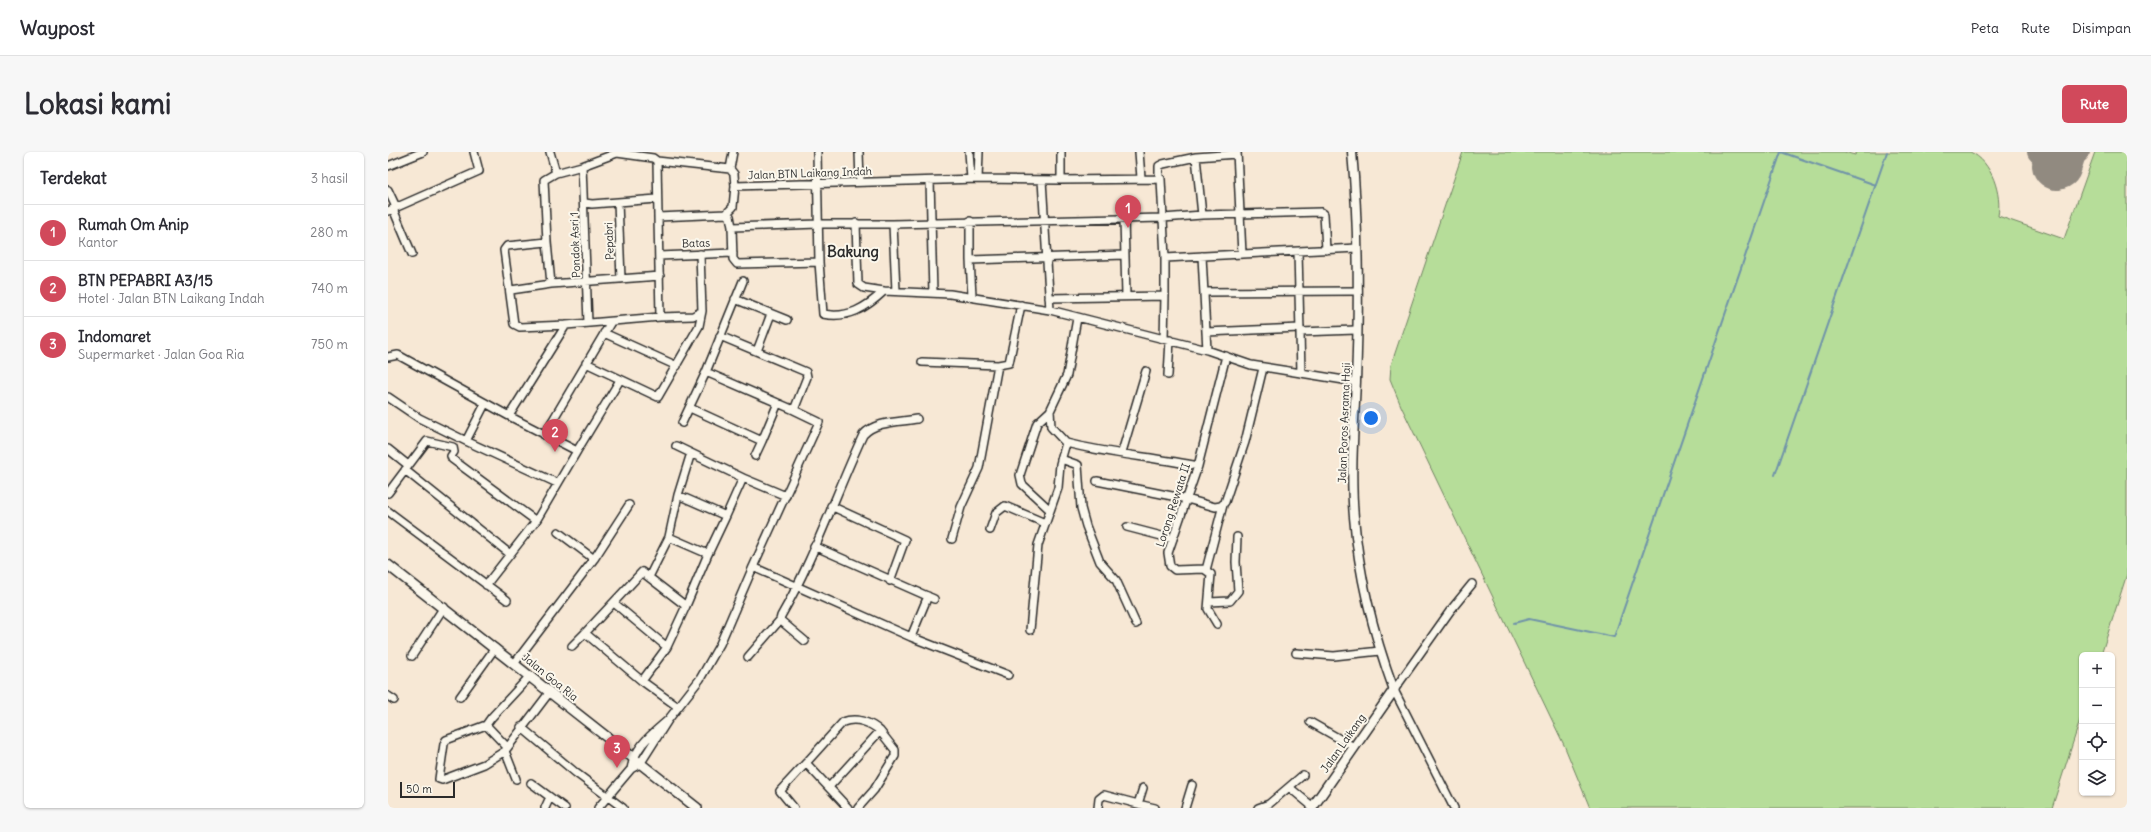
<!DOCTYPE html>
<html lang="id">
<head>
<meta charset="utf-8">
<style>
  :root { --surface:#fff; --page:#f7f7f7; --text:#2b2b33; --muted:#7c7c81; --line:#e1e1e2; --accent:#d1495b }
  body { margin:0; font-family:Delius,sans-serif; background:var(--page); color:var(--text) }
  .controls { position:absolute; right:12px; bottom:12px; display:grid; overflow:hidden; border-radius:6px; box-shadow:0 1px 3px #0004 }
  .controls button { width:36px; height:36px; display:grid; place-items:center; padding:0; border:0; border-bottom:1px solid var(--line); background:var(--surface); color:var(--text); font:20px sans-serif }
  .scale { position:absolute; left:12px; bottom:10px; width:55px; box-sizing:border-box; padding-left:4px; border:2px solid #2b2b2b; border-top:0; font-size:11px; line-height:14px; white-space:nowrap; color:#2b2b2b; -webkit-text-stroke:3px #fbf7ec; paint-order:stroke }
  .you { position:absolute; left:983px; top:266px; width:14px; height:14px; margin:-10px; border:3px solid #fff; border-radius:50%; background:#1a73e8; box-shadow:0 0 0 6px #1a73e833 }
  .badge { display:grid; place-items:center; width:26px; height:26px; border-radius:50%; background:var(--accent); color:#fff; font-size:13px; font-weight:700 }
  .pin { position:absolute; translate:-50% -33px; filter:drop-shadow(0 1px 2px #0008) }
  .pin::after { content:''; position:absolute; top:21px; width:14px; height:12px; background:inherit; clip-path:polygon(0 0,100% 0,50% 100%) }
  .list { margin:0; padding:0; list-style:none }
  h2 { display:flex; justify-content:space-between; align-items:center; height:52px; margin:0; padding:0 16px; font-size:17px }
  h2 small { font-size:13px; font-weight:400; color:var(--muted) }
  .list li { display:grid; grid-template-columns:26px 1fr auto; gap:12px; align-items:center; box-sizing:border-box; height:56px; padding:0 16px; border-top:1px solid var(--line) }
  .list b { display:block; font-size:15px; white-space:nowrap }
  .list p { margin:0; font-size:13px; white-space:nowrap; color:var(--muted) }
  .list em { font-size:13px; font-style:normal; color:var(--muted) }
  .icon { flex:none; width:22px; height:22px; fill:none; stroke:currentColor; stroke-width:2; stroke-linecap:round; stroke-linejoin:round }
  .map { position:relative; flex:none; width:1739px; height:656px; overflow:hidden; border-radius:6px }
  header { display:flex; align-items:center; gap:24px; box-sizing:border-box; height:56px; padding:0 20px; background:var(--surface); border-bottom:1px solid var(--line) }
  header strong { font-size:19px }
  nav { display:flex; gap:22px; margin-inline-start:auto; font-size:14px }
  .intro { display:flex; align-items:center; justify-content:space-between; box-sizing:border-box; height:96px; padding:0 24px }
  h1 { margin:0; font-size:28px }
  .button { padding:10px 18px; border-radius:6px; background:var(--accent); color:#fff; font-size:14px; font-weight:700 }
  main { display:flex; gap:24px; padding:0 24px }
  aside { flex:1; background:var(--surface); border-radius:6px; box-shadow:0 1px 3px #0004 }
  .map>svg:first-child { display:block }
</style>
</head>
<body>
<header>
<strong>Waypost</strong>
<nav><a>Peta</a><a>Rute</a><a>Disimpan</a></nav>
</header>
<div class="intro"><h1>Lokasi kami</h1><a class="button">Rute</a></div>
<main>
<aside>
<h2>Terdekat<small>3 hasil</small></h2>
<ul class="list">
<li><span class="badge">1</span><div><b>Rumah Om Anip</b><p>Kantor</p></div><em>280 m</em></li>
<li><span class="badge">2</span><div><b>BTN PEPABRI A3/15</b><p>Hotel · Jalan BTN Laikang Indah</p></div><em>740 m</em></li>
<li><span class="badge">3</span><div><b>Indomaret</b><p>Supermarket · Jalan Goa Ria</p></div><em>750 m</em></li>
</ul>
</aside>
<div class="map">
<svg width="1739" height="656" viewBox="0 0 1739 656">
  <rect width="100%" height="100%" fill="#f7e8d5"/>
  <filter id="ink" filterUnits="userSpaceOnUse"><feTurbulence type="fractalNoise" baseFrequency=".025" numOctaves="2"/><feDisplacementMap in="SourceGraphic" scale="8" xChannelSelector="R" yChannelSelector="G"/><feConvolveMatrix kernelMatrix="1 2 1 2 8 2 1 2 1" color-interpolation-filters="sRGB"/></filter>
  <g filter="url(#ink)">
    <!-- green -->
    <path fill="#b6dd99" stroke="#708462" d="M 1075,0 L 1456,0 L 1467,3 L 1469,0 L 1582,0 C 1604,9 1614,43 1610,64 L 1676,87 L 1707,0 L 1739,0 L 1739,422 L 1713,503 L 1694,503 L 1694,562 L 1664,656 L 1202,656 L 1176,593 L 1013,254 L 1002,227 L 1003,213 Z"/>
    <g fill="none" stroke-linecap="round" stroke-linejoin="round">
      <!-- stream -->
      <path stroke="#6f93a9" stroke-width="2" d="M 1387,323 L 1499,0
        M 1126,471 L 1141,467 L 1226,485 L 1393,0 L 1488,33"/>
      <!-- taxiway -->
      <path stroke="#918a80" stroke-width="20" d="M 1649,0 C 1660,15 1680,13 1692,0"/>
      <!-- runway -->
      <path stroke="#918a80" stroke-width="50" d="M 1669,13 L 1673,0"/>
      <!-- minor casing -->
      <g stroke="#2b2b2b" stroke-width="10">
        <path id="minor" d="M 162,0 L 168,21 L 194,14 L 229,1 L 265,6 L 269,9 L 342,17 L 346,22 L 347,34
          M 429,0 L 431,110 L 435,162 C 460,167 478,156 496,139 L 562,142 L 662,158 L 819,198 L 863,213 L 913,221 L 910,100
          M 471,0 L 472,30
          M 581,0 L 583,27
          M 751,0 L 753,26
          M 849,0 L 854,102
          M 269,9 L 270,65
          M 0,14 L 35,0
          M 194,14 L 200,171
          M 342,17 L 345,0
          M 168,21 L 156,28 L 159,90 L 119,94 L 116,98 L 126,172 L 132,175 L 178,173
          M 771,26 L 771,14 L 775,12 L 808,5 L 849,2
          M 590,27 L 591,0
          M 654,28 L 662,158
          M 673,28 L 773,27 L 777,106 L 969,96
          M 542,29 L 545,141
          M 0,38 L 8,55
          M 230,50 L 233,127
          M 197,51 L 204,52 L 269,47
          M 5,57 L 24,102
          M 0,59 L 91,19 L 86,0
          M 338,62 L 342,64 L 344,75 L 430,72 L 505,72 L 775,66 L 814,63 L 808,5
          M 814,63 L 933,60 L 936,62 L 938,98
          M 736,66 L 738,144
          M 582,69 L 582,108 L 737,103
          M 468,71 L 470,132 L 476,136 L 496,139
          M 505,72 L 508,139
          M 344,75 L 345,107 L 349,112 L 431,110
          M 271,104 L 345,101
          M 814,104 L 818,180 L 912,176
          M 582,108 L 584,144
          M 163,132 L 272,124
          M 123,138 L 163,132 L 159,90
          M 816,140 L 970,139
          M 661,146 L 777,144 L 777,106
          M 347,147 L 399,168
          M 272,165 L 305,164 L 314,159 L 312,102
          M 818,180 L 819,198
          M 912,180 L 968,178
          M 216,181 L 289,214
          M 776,187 L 777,144
          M 369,199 L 383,162
          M 0,205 L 10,203 L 121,264 L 178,173 L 272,165 L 270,65 L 338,62 L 345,55 L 347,34 L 590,27 L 673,28 L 673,0
          M 534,210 L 610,213 L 621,211 L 633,153
          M 198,211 L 270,245 L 311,174 L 314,159
          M 318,220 L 406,258
          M 913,221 L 968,230
          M 780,223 L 782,188
          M 0,245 L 31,266 L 78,289
          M 97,252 L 78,289 L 169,331
          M 302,256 L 374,289 L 390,251
          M 662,259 L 649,271 L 632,323 L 634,332 L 662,358
          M 121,264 L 189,299 L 148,369
          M 294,271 L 318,220 L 355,129
          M 156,283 L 223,170
          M 678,291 L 663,275 L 662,259 L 679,223 L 689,166
          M 288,294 L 355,326 L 338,364
          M 0,297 L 20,313
          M 189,299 L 232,228
          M 734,300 L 758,219
          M 367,304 L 374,289
          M 673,307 L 690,313 L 693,356 L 698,374 L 712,410 L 728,428 L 748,472
          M 17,318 L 122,402
          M 355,326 L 398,344
          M 709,329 L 799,347 L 827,355 L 833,354 L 837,350 L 857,290 L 875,216
          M 0,341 L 39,289 L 65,295 L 66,300 L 63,304 L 64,307 L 148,369 L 98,433
          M 290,343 L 303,301
          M 443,354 L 517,388 L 502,429
          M 0,359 L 119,448
          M 739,375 L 785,387
          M 602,378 L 608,361 L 617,354 L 657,371
          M 170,380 L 206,407 L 241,353
          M 281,385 L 290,343 L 338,364 L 320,402
          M 564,387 L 573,355 L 591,316 L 610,213
          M 426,394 L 546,447
          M 365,415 L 523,485 L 620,523
          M 818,418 L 835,353
          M 261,425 L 281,385 L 320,402 L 298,454
          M 821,450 L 842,449 L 850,439 L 848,410 L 849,385
          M 226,451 L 279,495
          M 829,472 L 820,457 L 823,422 L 816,417 L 787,418 L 782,414 L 780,401 L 810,314 L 838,204
          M 642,478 L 650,393 L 670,336 L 672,312 L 678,291 C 721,302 766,305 810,314
          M 523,485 L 540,444
          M 417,489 L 392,468 L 393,464 C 426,407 447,343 475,283 C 487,269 512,270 529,267
          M 184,494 L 197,481
          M 908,501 L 946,504 L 992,499
          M 24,504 L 56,455
          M 360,505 L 392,468
          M 126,512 L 206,407
          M 254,529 L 279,495 L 298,454 L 254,420 L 197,481 L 254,529 L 290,555
          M 0,544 L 6,548
          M 72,545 L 107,496
          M 280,568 L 312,527 L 332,492 L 365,415 L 431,270 L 406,258 L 419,225 L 418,220 L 332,184
          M 922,570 L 966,595
          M 98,573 L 103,566 L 141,525
          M 133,575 L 188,621 L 235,656
          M 119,595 L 98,573 L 58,588 L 56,592 L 51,627 L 54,628 L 96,612 L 117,599 L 161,541
          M 117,599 L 128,627
          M 143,631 L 162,645
          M 441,635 L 492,579 C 482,570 468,565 455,570 L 418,611 L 460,656
          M 901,635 L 925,655
          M 750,652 L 767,656
          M 157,656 L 162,645 L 177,656
          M 210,656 L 243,617 L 252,612 L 280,568 C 264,582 247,594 243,617
          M 406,656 L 392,639 L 418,611
          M 470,656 L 486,638 L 507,604 L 507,598 L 492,579
          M 710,656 L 711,647 L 716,643 L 750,652 L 755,636
          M 797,656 L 804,633
          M 870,656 L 881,652 L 915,623
          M 1066,656 L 1006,538 L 1062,459 L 1084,432"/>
      </g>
      <!-- tertiary casing -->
      <g stroke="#2b2b2b" stroke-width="11">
        <path id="tertiary" d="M 964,0 C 971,76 971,153 968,229 C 966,275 962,320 966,365 C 971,426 985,481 1006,538"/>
      </g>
      <!-- secondary casing -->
      <g stroke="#2b2b2b" stroke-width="12">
        <path id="secondary" d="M 0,413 L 309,656
          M 924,656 L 1006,538"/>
      </g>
      <!-- minor -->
      <use href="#minor" stroke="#fbf7ec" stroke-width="7"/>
      <!-- tertiary -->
      <use href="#tertiary" stroke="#fbf7ec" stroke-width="8"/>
      <!-- secondary -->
      <use href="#secondary" stroke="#fbf7ec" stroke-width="9"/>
    </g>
  </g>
  <g text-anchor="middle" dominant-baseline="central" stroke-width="4" stroke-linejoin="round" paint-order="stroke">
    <!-- street labels -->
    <g font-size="11" fill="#2b2b2b" stroke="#fbf7ec">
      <text transform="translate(422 21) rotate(-2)">Jalan BTN Laikang Indah</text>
      <text transform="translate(221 89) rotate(-92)">Pepabri</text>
      <text transform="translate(308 91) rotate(-2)">Batas</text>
      <text transform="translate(187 93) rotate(-92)">Pondok Asri 1</text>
      <text transform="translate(956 271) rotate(-88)">Jalan Poros Asrama Haji</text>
      <text transform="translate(785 353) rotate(-72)">Lorong Rewata II</text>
      <text transform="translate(162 525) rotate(39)">Jalan Goa Ria</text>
      <text transform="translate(955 591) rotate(-55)">Jalan Laikang</text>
    </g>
    <!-- district labels -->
    <g font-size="15" font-weight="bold" fill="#2b2b2b" stroke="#fbf7ec">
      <text x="465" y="99">Bakung</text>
    </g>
  </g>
</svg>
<div class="controls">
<button>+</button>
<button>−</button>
<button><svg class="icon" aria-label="locate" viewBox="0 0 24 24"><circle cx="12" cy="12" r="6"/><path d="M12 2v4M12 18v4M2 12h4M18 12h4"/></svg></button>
<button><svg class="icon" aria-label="layers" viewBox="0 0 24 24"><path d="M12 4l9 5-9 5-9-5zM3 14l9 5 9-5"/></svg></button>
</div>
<div class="scale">50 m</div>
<div class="you"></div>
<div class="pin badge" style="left:740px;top:76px">1</div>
<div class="pin badge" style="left:167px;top:300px">2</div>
<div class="pin badge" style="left:229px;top:616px">3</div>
</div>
</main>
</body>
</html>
